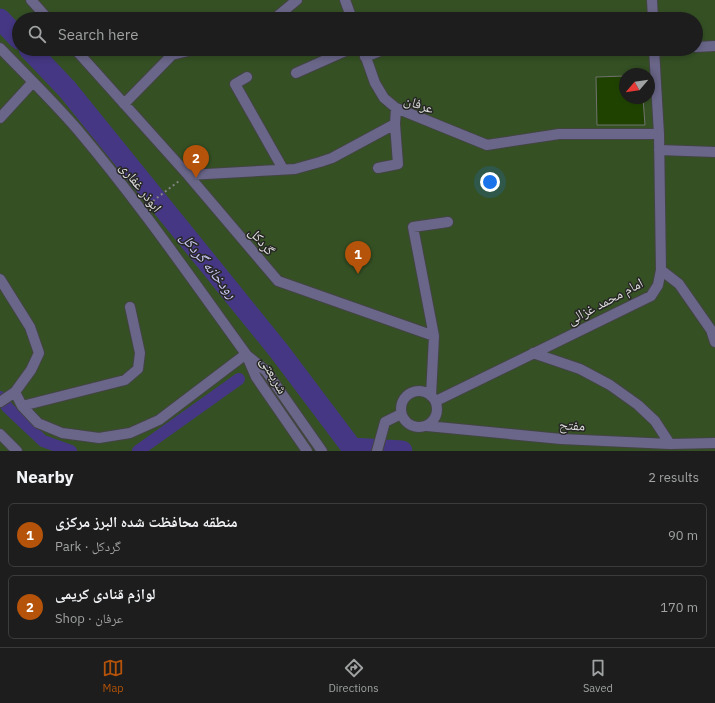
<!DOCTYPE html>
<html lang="en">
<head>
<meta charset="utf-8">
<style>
  :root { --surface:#1c1d1c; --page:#292a29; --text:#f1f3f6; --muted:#a0a2a3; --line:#3a3b3b; --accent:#b45309 }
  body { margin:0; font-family:"IBM Plex Sans","Noto Naskh Arabic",sans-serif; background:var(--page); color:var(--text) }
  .compass { position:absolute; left:619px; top:68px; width:36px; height:36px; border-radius:50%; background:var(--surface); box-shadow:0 2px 6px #0003; rotate:241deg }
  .you { position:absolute; left:490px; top:182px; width:14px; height:14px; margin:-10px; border:3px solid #fff; border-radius:50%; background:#1a73e8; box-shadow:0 0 0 6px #1a73e833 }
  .badge { display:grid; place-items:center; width:26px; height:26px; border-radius:50%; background:var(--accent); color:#fff; font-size:13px; font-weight:700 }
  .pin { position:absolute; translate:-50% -33px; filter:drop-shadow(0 1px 2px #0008) }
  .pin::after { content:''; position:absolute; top:21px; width:14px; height:12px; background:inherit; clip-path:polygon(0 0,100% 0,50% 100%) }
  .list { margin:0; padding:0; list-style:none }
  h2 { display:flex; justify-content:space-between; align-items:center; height:52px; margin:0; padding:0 16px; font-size:17px }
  h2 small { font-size:13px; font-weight:400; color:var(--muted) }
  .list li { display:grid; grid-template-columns:26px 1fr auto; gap:12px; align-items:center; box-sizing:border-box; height:64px; margin:0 8px 8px; padding:0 8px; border:1px solid var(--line); border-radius:6px }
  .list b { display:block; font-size:15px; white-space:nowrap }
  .list p { margin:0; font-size:13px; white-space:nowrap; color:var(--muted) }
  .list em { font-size:13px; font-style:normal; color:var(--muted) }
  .icon { flex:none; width:22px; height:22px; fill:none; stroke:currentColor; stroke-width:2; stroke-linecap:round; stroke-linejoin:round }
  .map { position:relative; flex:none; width:715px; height:451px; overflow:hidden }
  .search { position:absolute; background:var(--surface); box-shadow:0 2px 6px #0003; left:12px; right:12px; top:12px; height:44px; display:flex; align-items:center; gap:10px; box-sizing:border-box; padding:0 14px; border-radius:22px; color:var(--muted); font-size:15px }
  .sheet { height:196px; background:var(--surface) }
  nav { display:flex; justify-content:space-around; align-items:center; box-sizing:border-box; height:56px; border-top:1px solid var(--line); background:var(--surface); font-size:11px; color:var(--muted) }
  nav a { display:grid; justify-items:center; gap:2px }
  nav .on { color:var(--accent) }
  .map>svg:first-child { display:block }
</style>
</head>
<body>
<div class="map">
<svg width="715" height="451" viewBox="0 0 715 451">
  <rect width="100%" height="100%" fill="#262725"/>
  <!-- green -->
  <path fill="#355124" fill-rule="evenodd" d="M 0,0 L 715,0 L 715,451 L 0,451 ZM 19,19 L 696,19 L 696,49 L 19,49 ZM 625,74 L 649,74 L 649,98 L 625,98 Z"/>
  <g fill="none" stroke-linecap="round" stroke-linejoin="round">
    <!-- canal -->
    <path stroke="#453783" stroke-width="12" d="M 0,397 L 8,408 L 43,441 L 71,451
      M 138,451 L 239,379"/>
    <!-- river -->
    <path stroke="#453783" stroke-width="21" d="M 0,19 L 19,39
      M 29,49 L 67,89 L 279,351 L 352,448 L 402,451"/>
  </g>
  <!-- building -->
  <path fill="#1f4200" stroke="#70726f" d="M 625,76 L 625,98 L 643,98 L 645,125 L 597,125 L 596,77 Z"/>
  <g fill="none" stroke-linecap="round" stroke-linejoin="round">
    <!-- minor casing -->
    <g stroke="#434442" stroke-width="12">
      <path id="minor" d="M 31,0 L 48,19
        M 345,0 L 352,19
        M 652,0 L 653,19
        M 274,19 L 297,0
        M 696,47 L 715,46
        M 0,48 C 26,75 53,101 77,129 C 138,201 191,278 246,354 L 256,377 L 307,451
        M 75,49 L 188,175 L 278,281 L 434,336 L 431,396
        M 363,49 L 375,83 L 384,98 L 396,108 L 487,145 L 559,134 L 659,134
        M 655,51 L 679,49
        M 365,57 L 385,49
        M 296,73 L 350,49
        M 247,77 L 235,84 L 283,169
        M 124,104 L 172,55 L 192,50
        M 0,118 L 33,82
        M 659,150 L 715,152
        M 378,168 L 398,164 L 395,124
        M 188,175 L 295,169 L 320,162 L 332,158 L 395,124 L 396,108
        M 661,270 L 679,284 L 711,330 L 715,342
        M 0,279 L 30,327 L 39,353 L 31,370 L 15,392 L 0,402
        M 434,336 L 413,227 L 448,222
        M 533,353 L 580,369 L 610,385 L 638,405 L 655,421 L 670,444
        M 248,356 L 266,371 L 322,451
        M401 409a18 18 0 1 1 36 0a18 18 0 1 1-36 0Z
        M 15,392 L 22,406 L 38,423 L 62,433 L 99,438 L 130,433 L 159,420 L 246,354
        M 436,401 L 651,296 L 658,285 L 661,270 L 659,134 L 654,49
        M 22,406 L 125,380 L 138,369 L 140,353 L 130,307
        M 427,426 L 561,439 L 670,444 L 715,443
        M 0,434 L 17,451
        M 377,451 L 385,422 L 401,414"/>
    </g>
    <!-- path -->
    <path stroke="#838482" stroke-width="2" stroke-dasharray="2 3" stroke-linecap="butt" d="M 149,204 L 179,181"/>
    <!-- minor -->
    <use href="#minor" stroke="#696689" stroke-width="10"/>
  </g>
  <g text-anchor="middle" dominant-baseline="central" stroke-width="3" stroke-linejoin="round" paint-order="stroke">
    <!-- street labels -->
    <g font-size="14" fill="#dcdddb" stroke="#262725">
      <text transform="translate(419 104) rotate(19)">عرفان</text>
      <text transform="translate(141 187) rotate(52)">ابوذر غفاری</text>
      <text transform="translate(262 241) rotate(50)">گردکل</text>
      <text transform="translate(605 301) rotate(-28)">امام محمد غزالی</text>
      <text transform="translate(274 375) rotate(60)">شریعتی</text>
      <text transform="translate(572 425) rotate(3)">مفتح</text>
    </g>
    <!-- water labels -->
    <g font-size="15" font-style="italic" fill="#c9c6f2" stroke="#262725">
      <text transform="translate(209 265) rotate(51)">رودخانه گردکل</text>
    </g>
  </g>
</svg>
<svg class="compass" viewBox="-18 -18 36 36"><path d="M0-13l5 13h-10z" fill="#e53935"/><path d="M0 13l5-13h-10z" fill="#a0a2a3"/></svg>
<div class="you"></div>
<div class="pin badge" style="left:358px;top:274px">1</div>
<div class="pin badge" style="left:196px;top:178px">2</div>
<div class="search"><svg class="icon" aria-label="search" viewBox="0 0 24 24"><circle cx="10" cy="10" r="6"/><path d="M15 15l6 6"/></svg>Search here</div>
</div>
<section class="sheet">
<h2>Nearby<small>2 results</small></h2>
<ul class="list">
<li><span class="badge">1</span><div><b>منطقه محافظت شده البرز مرکزی</b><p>Park · گردکل</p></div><em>90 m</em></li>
<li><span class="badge">2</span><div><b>لوازم قنادی کریمی</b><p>Shop · عرفان</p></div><em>170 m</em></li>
</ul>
</section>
<nav>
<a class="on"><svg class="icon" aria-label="map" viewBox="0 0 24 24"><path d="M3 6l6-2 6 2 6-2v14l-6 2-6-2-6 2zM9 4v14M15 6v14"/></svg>Map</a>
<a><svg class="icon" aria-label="directions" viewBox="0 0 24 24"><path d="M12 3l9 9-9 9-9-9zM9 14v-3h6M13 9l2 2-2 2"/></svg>Directions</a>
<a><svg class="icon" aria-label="saved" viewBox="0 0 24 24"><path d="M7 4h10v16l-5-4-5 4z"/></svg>Saved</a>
</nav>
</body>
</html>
